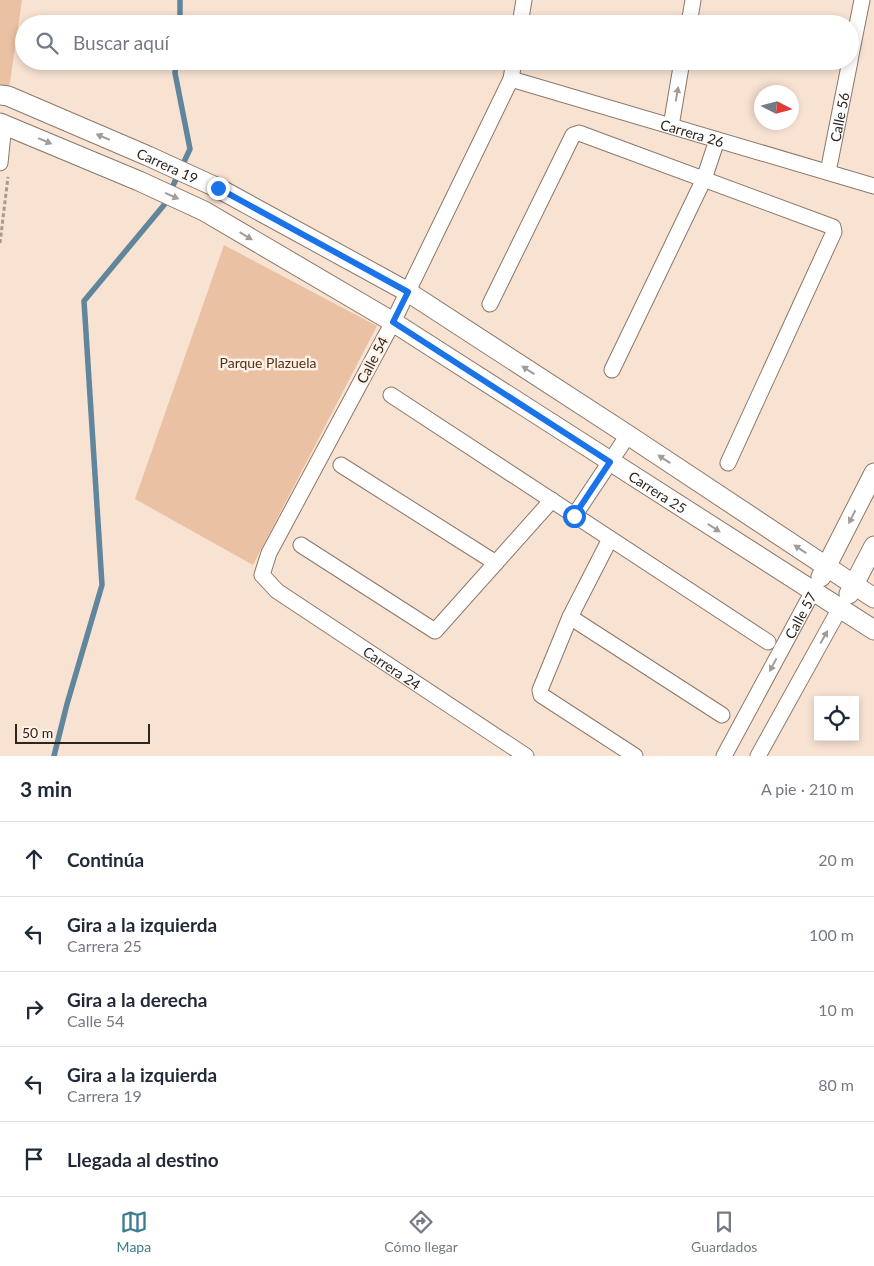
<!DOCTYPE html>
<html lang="es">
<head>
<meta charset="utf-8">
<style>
  :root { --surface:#fff; --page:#f6f6f7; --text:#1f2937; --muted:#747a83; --line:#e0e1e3; --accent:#3a7c8d }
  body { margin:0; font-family:Lato,sans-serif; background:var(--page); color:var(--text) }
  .controls { position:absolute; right:15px; bottom:15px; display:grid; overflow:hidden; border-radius:0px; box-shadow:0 2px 8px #0003 }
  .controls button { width:45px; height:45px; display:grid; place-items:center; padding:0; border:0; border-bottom:1px solid var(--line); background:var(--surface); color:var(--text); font:25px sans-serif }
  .compass { position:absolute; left:754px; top:85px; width:45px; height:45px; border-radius:50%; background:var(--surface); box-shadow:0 2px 8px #0003; rotate:96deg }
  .scale { position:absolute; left:15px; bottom:12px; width:135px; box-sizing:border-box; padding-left:5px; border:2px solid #2c241e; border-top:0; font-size:14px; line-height:18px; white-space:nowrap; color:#2c241e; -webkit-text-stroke:4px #fff1e7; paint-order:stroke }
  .stop { position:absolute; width:15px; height:15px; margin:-11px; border:4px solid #1a73e8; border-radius:50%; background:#fff }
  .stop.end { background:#1a73e8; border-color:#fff; box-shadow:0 1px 5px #0008 }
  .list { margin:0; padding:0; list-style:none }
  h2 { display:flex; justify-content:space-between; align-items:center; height:65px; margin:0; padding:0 20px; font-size:21px }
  h2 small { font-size:16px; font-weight:400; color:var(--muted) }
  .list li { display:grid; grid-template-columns:32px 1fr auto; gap:15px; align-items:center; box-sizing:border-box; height:75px; padding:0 20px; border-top:1px solid var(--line) }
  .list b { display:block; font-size:19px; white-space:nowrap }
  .list p { margin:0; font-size:16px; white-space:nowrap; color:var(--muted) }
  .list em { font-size:16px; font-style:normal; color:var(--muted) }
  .icon { flex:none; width:28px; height:28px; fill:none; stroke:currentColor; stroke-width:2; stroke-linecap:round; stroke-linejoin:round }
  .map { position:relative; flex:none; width:874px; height:756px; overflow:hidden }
  .search { position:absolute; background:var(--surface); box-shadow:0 2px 8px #0003; left:15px; right:15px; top:15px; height:55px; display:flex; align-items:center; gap:12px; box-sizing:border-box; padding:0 18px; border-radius:28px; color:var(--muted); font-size:19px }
  .sheet { height:440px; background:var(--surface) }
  nav { display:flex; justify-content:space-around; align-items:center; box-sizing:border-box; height:70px; border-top:1px solid var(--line); background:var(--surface); font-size:14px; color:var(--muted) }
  nav a { display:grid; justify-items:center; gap:2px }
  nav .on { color:var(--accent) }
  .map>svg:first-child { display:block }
</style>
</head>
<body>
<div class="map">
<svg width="874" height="756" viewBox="0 0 874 756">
  <rect width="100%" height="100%" fill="#f8e2d2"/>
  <!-- green -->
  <path fill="#eac1a3" d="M 0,0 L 22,0 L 8,96 L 0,95 Z
    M 224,245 L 377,326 L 253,565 L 135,499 Z"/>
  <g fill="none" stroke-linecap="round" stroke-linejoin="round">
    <!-- stream -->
    <path stroke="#60869d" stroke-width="5.5" d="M 180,24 L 180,0
      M 54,756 L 67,704 L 102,585 L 84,301 L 164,205 L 190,149 L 175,73 L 176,61"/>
    <!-- minor casing -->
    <g stroke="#8b7869" stroke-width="17">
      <g id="minor">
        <path d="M 520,24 L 524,0"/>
        <path d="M 689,24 L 693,0"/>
        <path d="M 850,60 L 862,0"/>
        <path id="s1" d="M 514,61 L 511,79 L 393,322 L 269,553 L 262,575 L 277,591 L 526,756"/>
        <path id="s2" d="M 511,79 L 874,186"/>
        <path d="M 671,126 L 682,61"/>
        <path d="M 0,163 L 4,124"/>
        <path id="s3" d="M 828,172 L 850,61"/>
        <path d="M 490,304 L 573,135 L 579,133 L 833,227 L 834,232 L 728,463"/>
        <path d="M 612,370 L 704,179 L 717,140"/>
        <path d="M 391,395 L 768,642"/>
        <path d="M 341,465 L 496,563"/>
        <path d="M 574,516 L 628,435"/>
        <path d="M 610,539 L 570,617 L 540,690 L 541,695 L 635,756"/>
        <path d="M 301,545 L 435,631 L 552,500"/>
        <path d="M 570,617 L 722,715"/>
        <path id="s4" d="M 724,756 L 813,591"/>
        <path d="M 758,756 L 840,608"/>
      </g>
    </g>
    <!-- tertiary casing -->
    <g stroke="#8b7869" stroke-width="21">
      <g id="tertiary">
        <path id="s5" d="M 0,95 L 8,96 L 148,156 L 218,188 L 408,292 L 628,435 L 874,598"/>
        <path id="s6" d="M 0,123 L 139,181 L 204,211 L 393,322 L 874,630"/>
        <path d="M 821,577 L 874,473"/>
        <path d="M 849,594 L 874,546"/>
      </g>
    </g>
    <!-- path -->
    <path stroke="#aa998d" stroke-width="3" stroke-dasharray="4 2.5" stroke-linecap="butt" d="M 0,243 L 8,177"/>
    <!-- minor -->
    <use href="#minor" stroke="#fff" stroke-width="15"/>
    <!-- tertiary -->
    <use href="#tertiary" stroke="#fff" stroke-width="19"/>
  </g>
  <!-- one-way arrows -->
  <defs><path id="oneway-solid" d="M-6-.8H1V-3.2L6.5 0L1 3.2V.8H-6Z" transform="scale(1.25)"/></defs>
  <g fill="#a09c9a">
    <use href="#oneway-solid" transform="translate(677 94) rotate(-80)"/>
    <use href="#oneway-solid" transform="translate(103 137) rotate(-157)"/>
    <use href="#oneway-solid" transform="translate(45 141) rotate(23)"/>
    <use href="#oneway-solid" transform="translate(172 196) rotate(24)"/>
    <use href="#oneway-solid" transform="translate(246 236) rotate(31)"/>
    <use href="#oneway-solid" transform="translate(528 370) rotate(-147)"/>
    <use href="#oneway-solid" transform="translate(664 459) rotate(-146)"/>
    <use href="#oneway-solid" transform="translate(852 517) rotate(117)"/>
    <use href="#oneway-solid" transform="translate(714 528) rotate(33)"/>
    <use href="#oneway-solid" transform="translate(800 549) rotate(-146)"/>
    <use href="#oneway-solid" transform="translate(824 637) rotate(-61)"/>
    <use href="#oneway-solid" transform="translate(773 665) rotate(118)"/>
  </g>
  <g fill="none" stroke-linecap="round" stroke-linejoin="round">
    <!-- route -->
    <path stroke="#1a73e8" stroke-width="6" d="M 218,188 L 408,292 L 393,322 L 610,462 L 574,516"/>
  </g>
  <g text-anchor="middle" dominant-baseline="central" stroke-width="5" stroke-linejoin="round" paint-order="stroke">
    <!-- street labels -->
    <g font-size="14" fill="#2c241e" stroke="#fff1e7">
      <text stroke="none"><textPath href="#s3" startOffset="56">Calle 56</textPath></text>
      <text stroke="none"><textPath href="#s2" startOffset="189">Carrera 26</textPath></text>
      <text stroke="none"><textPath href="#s5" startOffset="182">Carrera 19</textPath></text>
      <text transform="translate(372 360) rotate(-62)">Calle 54</text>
      <text stroke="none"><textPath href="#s6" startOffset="756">Carrera 25</textPath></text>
      <text stroke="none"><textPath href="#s4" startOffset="160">Calle 57</textPath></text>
      <text stroke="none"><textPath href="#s1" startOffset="734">Carrera 24</textPath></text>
    </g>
    <!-- park labels -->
    <g font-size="14" fill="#523013" stroke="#fff1e7">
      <text x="268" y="362">Parque Plazuela</text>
    </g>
  </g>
</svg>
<div class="controls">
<button><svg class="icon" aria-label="locate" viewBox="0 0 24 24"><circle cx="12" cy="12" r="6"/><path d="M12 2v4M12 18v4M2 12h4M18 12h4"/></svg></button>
</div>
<svg class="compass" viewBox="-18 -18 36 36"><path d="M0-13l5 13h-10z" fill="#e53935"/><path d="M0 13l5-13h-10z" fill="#747a83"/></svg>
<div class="scale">50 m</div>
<div class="stop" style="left:574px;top:516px"></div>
<div class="stop end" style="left:218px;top:188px"></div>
<div class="search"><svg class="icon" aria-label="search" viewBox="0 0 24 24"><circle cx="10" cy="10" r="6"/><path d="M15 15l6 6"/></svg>Buscar aquí</div>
</div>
<section class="sheet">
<h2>3 min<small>A pie · 210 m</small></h2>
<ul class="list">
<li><svg class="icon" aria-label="ahead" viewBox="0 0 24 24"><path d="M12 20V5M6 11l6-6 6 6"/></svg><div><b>Continúa</b></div><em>20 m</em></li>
<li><svg class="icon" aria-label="left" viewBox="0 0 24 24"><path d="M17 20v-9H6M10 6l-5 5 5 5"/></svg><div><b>Gira a la izquierda</b><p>Carrera 25</p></div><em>100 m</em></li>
<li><svg class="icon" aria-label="right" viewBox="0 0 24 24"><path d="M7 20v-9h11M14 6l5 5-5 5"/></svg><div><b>Gira a la derecha</b><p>Calle 54</p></div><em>10 m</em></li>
<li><svg class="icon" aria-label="left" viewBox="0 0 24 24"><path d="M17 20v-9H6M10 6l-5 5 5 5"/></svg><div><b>Gira a la izquierda</b><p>Carrera 19</p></div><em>80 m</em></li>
<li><svg class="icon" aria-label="arrive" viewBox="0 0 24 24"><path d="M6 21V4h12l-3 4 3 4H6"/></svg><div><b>Llegada al destino</b></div></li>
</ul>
</section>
<nav>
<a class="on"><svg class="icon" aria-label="map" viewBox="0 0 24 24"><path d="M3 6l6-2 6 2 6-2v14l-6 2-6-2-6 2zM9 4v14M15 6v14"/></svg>Mapa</a>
<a><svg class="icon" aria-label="directions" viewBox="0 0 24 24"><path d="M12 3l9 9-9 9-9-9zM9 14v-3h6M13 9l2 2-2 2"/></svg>Cómo llegar</a>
<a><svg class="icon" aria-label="saved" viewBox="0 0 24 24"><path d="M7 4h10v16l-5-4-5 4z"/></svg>Guardados</a>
</nav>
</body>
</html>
